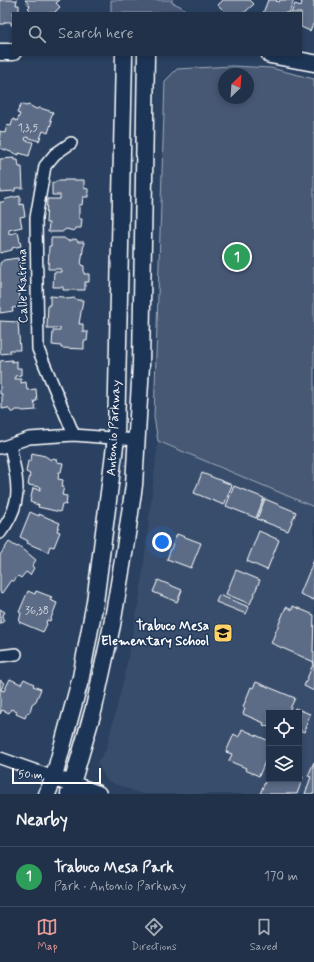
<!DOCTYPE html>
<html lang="en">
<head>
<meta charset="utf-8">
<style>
  :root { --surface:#203149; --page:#2d3d53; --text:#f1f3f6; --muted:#a2a9b4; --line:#3d4c61; --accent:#e69b98 }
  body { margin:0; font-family:Mynerve,sans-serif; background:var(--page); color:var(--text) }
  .controls { position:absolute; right:12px; bottom:12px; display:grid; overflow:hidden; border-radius:0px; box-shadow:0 2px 6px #0003 }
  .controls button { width:36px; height:36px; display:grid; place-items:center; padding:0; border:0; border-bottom:1px solid var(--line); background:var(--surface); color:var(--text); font:20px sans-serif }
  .compass { position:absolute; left:218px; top:68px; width:36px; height:36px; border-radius:50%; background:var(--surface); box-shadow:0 2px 6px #0003; rotate:25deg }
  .scale { position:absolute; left:12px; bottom:10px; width:89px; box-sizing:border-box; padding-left:4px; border:2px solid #fff; border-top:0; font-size:11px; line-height:14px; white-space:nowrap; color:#fff; -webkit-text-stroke:3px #1d3557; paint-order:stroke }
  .you { position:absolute; left:162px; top:542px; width:14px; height:14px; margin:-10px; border:3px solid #fff; border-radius:50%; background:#1a73e8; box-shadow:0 0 0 6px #1a73e833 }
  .badge { display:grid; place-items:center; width:26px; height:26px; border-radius:50%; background:var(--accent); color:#fff; font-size:13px; font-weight:700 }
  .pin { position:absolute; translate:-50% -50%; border:2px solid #fff; box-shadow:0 1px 4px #0006 }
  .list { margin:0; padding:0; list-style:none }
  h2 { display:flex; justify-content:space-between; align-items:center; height:52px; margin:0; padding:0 16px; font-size:17px }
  h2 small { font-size:13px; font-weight:400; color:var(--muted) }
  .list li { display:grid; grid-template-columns:26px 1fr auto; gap:12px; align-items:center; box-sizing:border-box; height:60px; padding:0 16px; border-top:1px solid var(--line) }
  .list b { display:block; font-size:15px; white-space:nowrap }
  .list p { margin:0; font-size:13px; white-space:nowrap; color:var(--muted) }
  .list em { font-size:13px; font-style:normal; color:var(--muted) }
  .icon { flex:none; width:22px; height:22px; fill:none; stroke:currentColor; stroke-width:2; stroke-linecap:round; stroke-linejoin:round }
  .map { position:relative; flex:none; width:314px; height:794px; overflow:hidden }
  .search { position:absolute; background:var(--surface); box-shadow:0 2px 6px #0003; left:12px; right:12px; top:12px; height:44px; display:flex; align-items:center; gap:10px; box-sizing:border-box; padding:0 14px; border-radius:0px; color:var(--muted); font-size:15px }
  .sheet { height:112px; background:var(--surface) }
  nav { display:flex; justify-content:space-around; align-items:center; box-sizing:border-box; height:56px; border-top:1px solid var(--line); background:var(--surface); font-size:11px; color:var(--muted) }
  nav a { display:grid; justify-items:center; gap:2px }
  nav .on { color:var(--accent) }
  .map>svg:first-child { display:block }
</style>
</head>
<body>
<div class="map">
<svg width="314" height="794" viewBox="0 0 314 794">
  <rect width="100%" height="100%" fill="#2a4161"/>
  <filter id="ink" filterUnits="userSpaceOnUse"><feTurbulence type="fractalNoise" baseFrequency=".025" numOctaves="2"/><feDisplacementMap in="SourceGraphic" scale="8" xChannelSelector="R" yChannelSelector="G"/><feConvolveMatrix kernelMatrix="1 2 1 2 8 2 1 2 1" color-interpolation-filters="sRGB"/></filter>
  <g filter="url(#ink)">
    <!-- built -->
    <path fill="#394e6c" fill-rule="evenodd" d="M 158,441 L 314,507 L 314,794 L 142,794 L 107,781 L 97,762 L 106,750 L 124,678 L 141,589 ZM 269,713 L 299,713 L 299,779 L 269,779 Z"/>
    <!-- green -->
    <path fill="#465975" stroke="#a2acba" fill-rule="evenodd" d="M 111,0 L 173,0 L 171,2 L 180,6 L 189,13 L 111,13 Z
      M 232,66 L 271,68 L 314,79 L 314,507 L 158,441 L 154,417 L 165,81 L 177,69 ZM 224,74 L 248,74 L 248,98 L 224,98 Z"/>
    <!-- building -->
    <path fill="#5b6c86" stroke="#fff" d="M 0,0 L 17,0 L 16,5 L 19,5 L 19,13 L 13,13 L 13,25 L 11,25 L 11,22 L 5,22 L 4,24 L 0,24 Z
      M 25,0 L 60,0 L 56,3 L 60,7 L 55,12 L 56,13 L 33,13 L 28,8 L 30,6 Z
      M 223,0 L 250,0 L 254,4 L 244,13 L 226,13 L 218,5 Z
      M 268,0 L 277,0 L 276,1 L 279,2 L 280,0 L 294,0 L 289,13 L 263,13 Z
      M 298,0 L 314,0 L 314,22 L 310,31 L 301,27 L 301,13 L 291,13 L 295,4 L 301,6 L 302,2 Z
      M 21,104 L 26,106 L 29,105 L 36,109 L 40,108 L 53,112 L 50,120 L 52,121 L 48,133 L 43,131 L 39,141 L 26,137 L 25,140 L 33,142 L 29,156 L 19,153 L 19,155 L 0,148 L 0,131 L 5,133 L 7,125 L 11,126 L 13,119 L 17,121 L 20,114 L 17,113 Z
      M 14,158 L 14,160 L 18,160 L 19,167 L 22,167 L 23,188 L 15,188 L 15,191 L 0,192 L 0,159 Z
      M 64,180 L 84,180 L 84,188 L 88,189 L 88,197 L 83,197 L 82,205 L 79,205 L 79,219 L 82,219 L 81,228 L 75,228 L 74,231 L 66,229 L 62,232 L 48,232 L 49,223 L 46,223 L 47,199 L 60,199 L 60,195 L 52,195 L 52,183 L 55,183 L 56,181 L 64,181 Z
      M 20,196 L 20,205 L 23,204 L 25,216 L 20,217 L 22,227 L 9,230 L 9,234 L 18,232 L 21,246 L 12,248 L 12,250 L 0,253 L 0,202 L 3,202 L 6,199 Z
      M 51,238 L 64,238 L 68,241 L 76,239 L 78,242 L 84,242 L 81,265 L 84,266 L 84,274 L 89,274 L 89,282 L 85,282 L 85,290 L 63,290 L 63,287 L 53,287 L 54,272 L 61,272 L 61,269 L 48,269 L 49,246 L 51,246 Z
      M 18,258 L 19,265 L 21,265 L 24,289 L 19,290 L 21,307 L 12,308 L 13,311 L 0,313 L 0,263 L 4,260 Z
      M 50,296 L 63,297 L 67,299 L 75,298 L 77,300 L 83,300 L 79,324 L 83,324 L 83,332 L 88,332 L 87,341 L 84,341 L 84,349 L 61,348 L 61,346 L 52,345 L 53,331 L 60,331 L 60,328 L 47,328 L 48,305 L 50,305 Z
      M 0,321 L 18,322 L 20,350 L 10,350 L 10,353 L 0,354 Z
      M 12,360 L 12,362 L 17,361 L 17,368 L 21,368 L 21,375 L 15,376 L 15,379 L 21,379 L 21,383 L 26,382 L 27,390 L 36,389 L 37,401 L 34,401 L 36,410 L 23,411 L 21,410 L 16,410 L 14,412 L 11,412 L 8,408 L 2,409 L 2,394 L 0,394 L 0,361 Z
      M 32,453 L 45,456 L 51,460 L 53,458 L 56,459 L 57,462 L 63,463 L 61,472 L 59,472 L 58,479 L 63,480 L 62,487 L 64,487 L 62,495 L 67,496 L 66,505 L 62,504 L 60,512 L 38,507 L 39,504 L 38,505 L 30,502 L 33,488 L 40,490 L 41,487 L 28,485 L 30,474 L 26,472 L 28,461 L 31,461 Z
      M 202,473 L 232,485 L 224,505 L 194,493 Z
      M 234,486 L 264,498 L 256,518 L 226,506 Z
      M 265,499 L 296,512 L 288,531 L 257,519 Z
      M 30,512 L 39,516 L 39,514 L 60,523 L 57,531 L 60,532 L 54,547 L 50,546 L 48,552 L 27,543 L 28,541 L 20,537 Z
      M 259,531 L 279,540 L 267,570 L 247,561 Z
      M 177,534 L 201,543 L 191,568 L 167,559 Z
      M 9,542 L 17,547 L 18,545 L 36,560 L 32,566 L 34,568 L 30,575 L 26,572 L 21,578 L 18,576 L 13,582 L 11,580 L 2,593 L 0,592 L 0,555 Z
      M 314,560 L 314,600 L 300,594 Z
      M 236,570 L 260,580 L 250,604 L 226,594 Z
      M 158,580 L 182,590 L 177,602 L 153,592 Z
      M 28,591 L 35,594 L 36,591 L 52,597 L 50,600 L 57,603 L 50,621 L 47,620 L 46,623 L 47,624 L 43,632 L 19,622 L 21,613 L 19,612 Z
      M 219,595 L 249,607 L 246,614 L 216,602 Z
      M 293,606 L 314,615 L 313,652 L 314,652 L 314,691 L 304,686 L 314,662 L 271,643 L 286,607 L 292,610 Z
      M 0,609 L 5,612 L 2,617 L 4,620 L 2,623 L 0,623 Z
      M 10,679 L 21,684 L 24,679 L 34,684 L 33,686 L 41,689 L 36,701 L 32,704 L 30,712 L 27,713 L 25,718 L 16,714 L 17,712 L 11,709 L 9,713 L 2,710 L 0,714 L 0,680 L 4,683 L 1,690 L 4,691 Z
      M 256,682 L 295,698 L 288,713 L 269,713 L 269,727 L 263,725 L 264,723 L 243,714 L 245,708 L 243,707 L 251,687 L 253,688 Z
      M 295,708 L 310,714 L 304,732 L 299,730 L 299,713 L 293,713 Z
      M 242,729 L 269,741 L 269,760 L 266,759 L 259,776 L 245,770 L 246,768 L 229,761 L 232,754 L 226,752 L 234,734 L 239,737 Z
      M 314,762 L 314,794 L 305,794 L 311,777 L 308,776 Z
      M 269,772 L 269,779 L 299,779 L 299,775 L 303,777 L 297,794 L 260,794 Z"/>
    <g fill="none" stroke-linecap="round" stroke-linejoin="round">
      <!-- street casing -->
      <g stroke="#fff" stroke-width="14">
        <path id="street" d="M 71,143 L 55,154 L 45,166 L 36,218 L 38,349 L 74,435
          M 0,448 L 29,438 L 74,435 L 137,440
          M 0,533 C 25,501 17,481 10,445
          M 0,656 L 16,654
          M 0,758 L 54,777"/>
      </g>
      <!-- secondary casing -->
      <g stroke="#fff" stroke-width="19">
        <path id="secondary" d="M 0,52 L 13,52
          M 270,55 L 314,63
          M 63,781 L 98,794
          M 47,794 L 54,777 L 81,677 L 95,602 L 116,438 L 124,55
          M 69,794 L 94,708 L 112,625 L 125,548 L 134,485 L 141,365 L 146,55"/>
      </g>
      <!-- street -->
      <use href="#street" stroke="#1d3557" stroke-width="11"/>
      <!-- secondary -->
      <use href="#secondary" stroke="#1d3557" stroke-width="16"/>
    </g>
  </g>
  <!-- icons -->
  <defs>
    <g id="school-square" transform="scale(1)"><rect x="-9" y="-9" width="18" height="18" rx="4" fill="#ffd166" stroke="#1d3557"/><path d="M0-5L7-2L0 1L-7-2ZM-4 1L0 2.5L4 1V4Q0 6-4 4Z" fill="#111"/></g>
  </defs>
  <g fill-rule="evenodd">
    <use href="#school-square" x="223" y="633"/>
  </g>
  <g text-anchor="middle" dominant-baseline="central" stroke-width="3" stroke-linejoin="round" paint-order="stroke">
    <!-- number labels -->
    <g font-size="11" fill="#d6dae1">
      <text x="28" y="128">1,3,5</text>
      <text x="37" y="611">36,38</text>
    </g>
    <!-- street labels -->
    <g font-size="13" fill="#fff" stroke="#1d3557">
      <text transform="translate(23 286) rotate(-91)">Calle Katrina</text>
      <text transform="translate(114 428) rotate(-87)">Antonio Parkway</text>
    </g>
    <!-- poi labels -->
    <g font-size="13" font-weight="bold" fill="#fff" stroke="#1d3557" text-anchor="end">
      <text x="209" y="626">Trabuco Mesa<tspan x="209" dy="15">Elementary School</tspan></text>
    </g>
  </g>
</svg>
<div class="controls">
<button><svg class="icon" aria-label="locate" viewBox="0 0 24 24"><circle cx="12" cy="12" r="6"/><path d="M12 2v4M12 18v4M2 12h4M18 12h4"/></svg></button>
<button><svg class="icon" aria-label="layers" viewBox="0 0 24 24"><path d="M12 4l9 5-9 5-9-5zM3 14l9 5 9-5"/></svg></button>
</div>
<svg class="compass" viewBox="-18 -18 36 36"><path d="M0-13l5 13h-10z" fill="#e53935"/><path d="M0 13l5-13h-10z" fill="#a2a9b4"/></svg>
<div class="scale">50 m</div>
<div class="you"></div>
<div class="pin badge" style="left:237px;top:257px;background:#2e9e5b">1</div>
<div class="search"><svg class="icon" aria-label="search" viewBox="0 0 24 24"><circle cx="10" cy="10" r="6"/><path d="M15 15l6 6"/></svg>Search here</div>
</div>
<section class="sheet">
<h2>Nearby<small></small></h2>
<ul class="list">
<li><span class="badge" style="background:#2e9e5b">1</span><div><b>Trabuco Mesa Park</b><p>Park · Antonio Parkway</p></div><em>170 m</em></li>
</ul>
</section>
<nav>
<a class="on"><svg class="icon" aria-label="map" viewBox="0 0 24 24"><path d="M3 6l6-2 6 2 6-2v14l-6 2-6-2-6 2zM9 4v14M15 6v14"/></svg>Map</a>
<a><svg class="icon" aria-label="directions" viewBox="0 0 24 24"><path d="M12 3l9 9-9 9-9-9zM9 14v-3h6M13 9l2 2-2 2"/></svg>Directions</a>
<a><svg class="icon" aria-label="saved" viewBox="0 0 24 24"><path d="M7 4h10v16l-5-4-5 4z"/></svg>Saved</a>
</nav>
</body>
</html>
